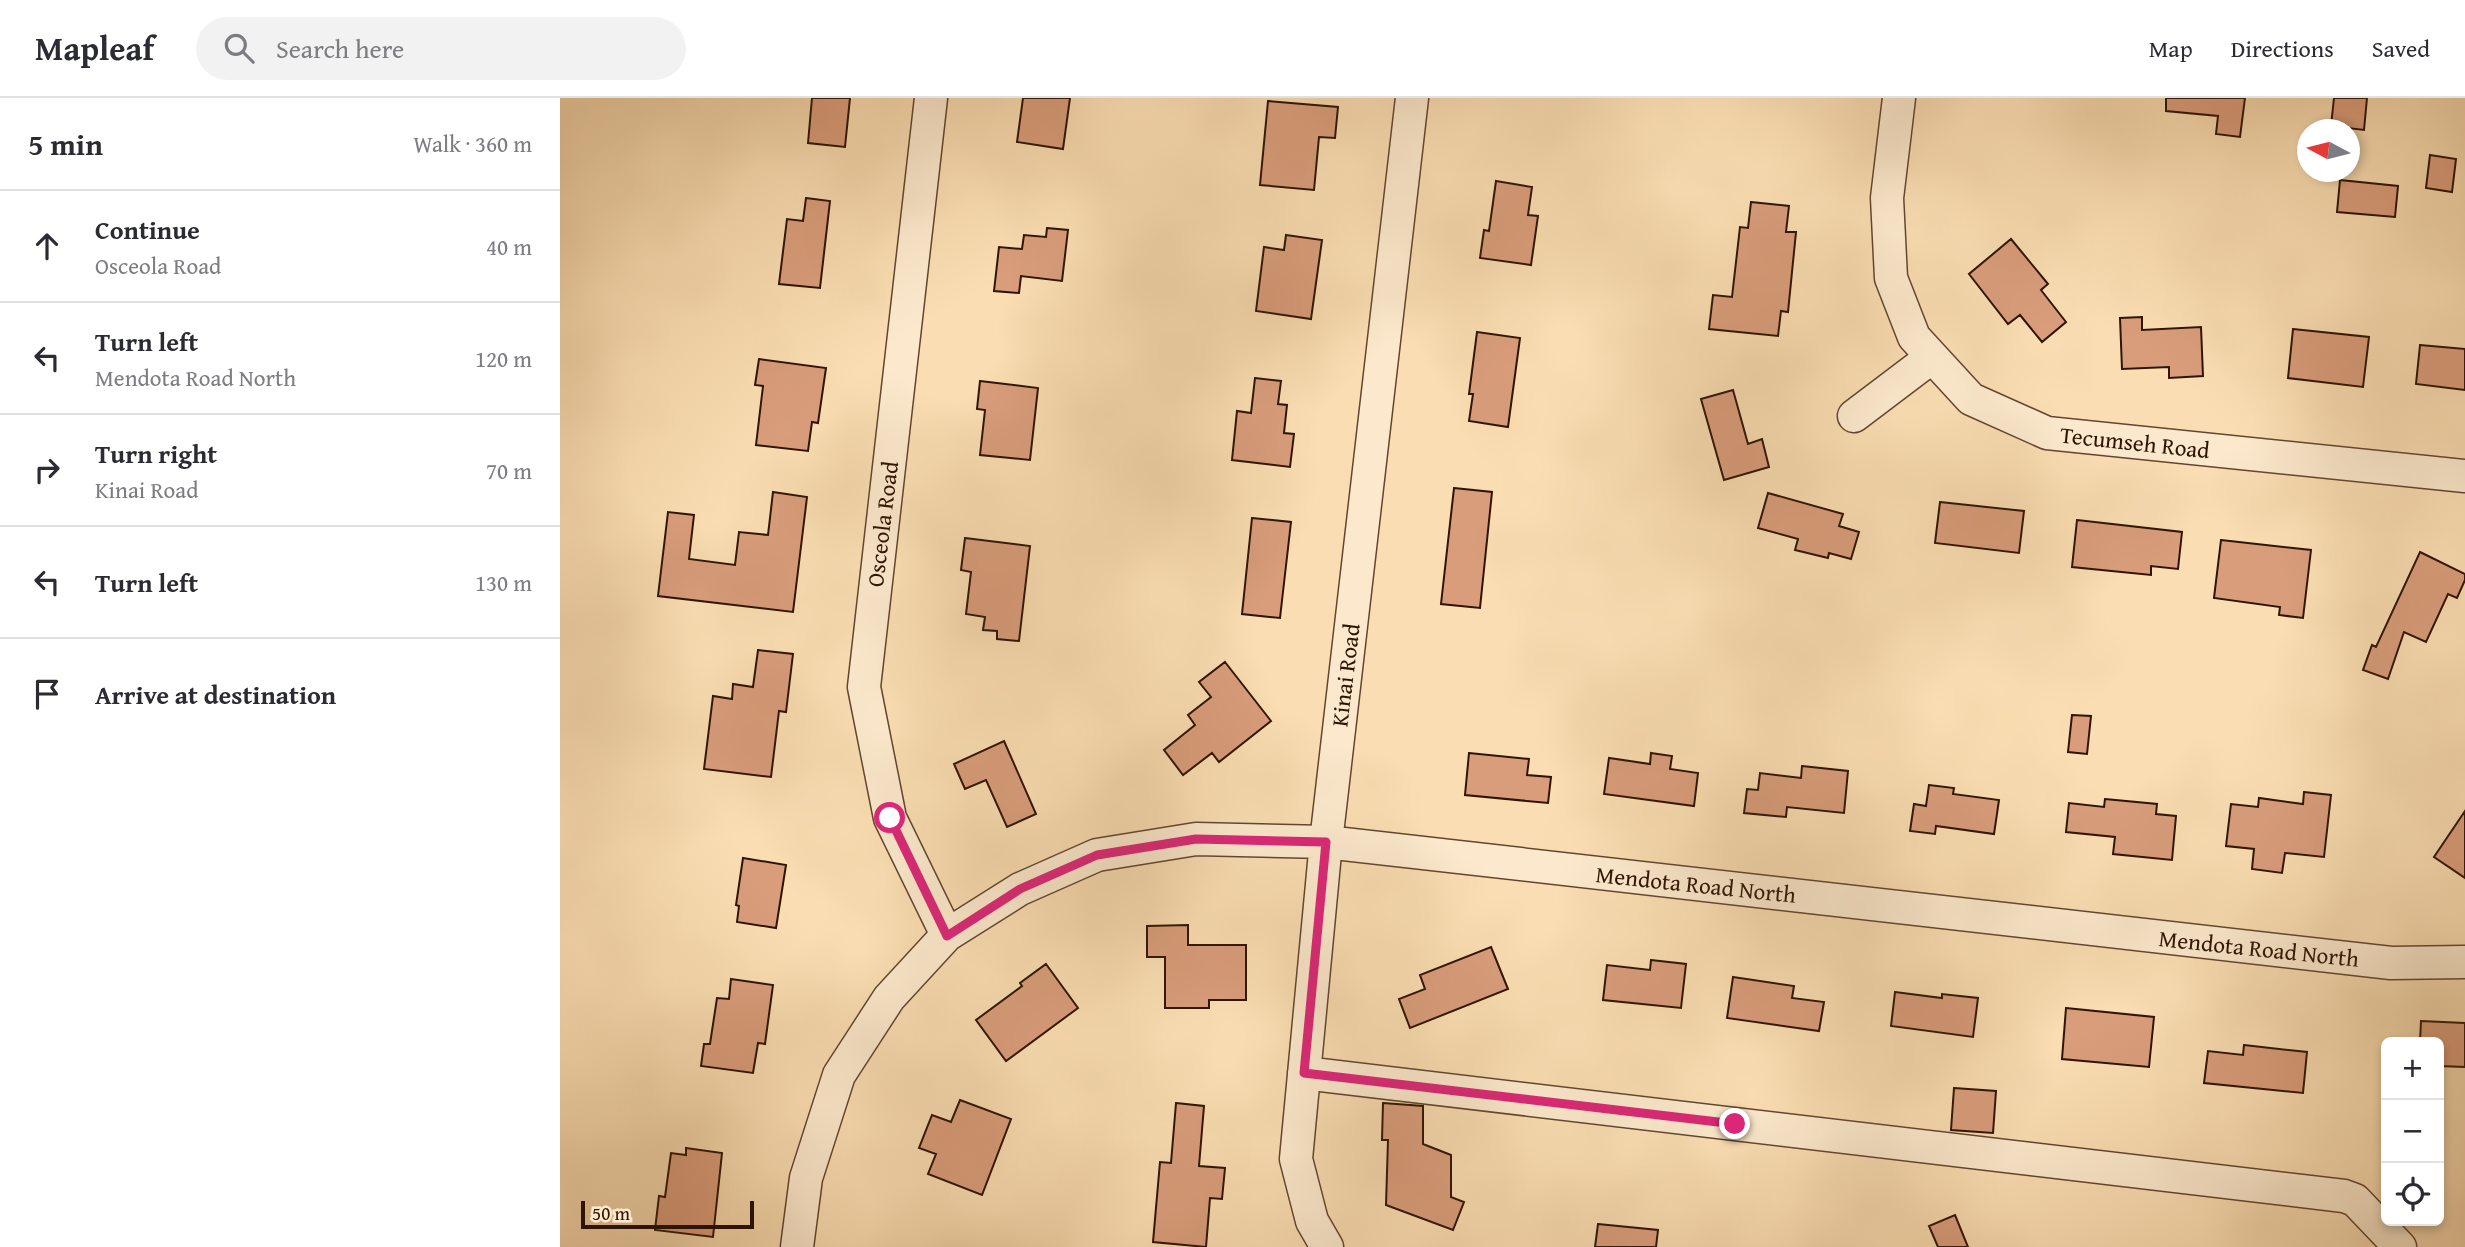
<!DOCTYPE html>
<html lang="en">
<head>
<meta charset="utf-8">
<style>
  :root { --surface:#fff; --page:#f2f2f3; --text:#2b2b33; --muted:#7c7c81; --line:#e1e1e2 }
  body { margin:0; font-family:"Gentium Book Plus",serif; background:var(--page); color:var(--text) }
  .controls { position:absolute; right:21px; bottom:21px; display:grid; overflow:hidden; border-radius:10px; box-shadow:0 4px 10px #0003 }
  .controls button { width:63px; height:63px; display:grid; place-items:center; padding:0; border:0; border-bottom:2px solid var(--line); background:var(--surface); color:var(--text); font:35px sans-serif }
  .compass { position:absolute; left:1737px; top:21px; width:63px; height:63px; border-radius:50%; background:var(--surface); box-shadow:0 4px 10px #0003; rotate:277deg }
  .scale { position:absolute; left:21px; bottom:18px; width:173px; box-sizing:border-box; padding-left:7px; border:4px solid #2f1403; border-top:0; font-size:19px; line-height:24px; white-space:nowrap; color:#2f1403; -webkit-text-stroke:5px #fce9cd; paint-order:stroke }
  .stop { position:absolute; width:21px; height:21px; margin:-16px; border:5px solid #db2777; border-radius:50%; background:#fff }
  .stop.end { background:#db2777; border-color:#fff; box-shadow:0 2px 7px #0008 }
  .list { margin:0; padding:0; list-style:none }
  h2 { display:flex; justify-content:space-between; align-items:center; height:91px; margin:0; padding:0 28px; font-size:30px }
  h2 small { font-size:23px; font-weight:400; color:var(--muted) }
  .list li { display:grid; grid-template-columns:46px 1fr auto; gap:21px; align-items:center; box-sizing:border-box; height:112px; padding:0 28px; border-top:2px solid var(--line) }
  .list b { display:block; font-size:26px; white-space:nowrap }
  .list p { margin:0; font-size:23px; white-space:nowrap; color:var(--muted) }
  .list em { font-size:23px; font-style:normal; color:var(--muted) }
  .icon { flex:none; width:38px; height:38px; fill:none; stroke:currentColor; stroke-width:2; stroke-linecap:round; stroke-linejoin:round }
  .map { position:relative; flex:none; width:1905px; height:1149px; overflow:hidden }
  header { display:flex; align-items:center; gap:42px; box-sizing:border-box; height:98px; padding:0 35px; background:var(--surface); border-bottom:2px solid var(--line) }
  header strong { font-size:33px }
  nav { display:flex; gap:38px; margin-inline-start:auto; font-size:24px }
  .search { width:490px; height:63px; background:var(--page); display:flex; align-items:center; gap:18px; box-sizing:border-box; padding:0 24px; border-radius:38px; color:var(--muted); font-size:26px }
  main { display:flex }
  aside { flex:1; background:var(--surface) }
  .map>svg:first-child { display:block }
</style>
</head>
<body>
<header>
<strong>Mapleaf</strong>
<div class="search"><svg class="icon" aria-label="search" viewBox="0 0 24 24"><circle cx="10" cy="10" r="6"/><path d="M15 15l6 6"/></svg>Search here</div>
<nav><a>Map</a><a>Directions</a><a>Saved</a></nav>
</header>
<main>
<aside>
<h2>5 min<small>Walk · 360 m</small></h2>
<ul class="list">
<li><svg class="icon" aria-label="ahead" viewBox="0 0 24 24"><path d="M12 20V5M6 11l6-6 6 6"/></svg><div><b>Continue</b><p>Osceola Road</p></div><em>40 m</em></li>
<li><svg class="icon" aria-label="left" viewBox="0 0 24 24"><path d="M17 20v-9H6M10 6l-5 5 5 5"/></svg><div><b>Turn left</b><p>Mendota Road North</p></div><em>120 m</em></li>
<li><svg class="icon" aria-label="right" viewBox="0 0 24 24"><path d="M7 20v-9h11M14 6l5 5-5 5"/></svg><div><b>Turn right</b><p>Kinai Road</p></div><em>70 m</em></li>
<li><svg class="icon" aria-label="left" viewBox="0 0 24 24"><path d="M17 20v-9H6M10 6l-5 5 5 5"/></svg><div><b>Turn left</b></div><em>130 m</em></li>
<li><svg class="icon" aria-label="arrive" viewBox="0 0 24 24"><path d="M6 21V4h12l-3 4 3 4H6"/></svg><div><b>Arrive at destination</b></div></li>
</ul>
</aside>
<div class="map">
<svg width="1905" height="1149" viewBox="0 0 1905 1149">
  <rect width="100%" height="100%" fill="#faddb2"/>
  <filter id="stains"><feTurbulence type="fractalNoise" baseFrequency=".00286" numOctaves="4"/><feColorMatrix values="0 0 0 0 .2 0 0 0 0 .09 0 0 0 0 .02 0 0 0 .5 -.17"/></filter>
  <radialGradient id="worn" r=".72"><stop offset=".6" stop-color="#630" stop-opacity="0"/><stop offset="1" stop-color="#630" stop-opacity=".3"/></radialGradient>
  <!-- building -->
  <path fill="#d99d7b" stroke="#2f1403" stroke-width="2" d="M 252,0 L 290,0 L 285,49 L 248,45 Z
    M 463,0 L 510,0 L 503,51 L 457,44 Z
    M 1606,0 L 1685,0 L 1680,39 L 1656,36 L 1658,18 L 1606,13 Z
    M 1774,0 L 1807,0 L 1804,32 L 1771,28 Z
    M 708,3 L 778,9 L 775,40 L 759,39 L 754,92 L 700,87 Z
    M 1870,57 L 1896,61 L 1892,94 L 1866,90 Z
    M 1780,82 L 1838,88 L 1835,119 L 1777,114 Z
    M 936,83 L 972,89 L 968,117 L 978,118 L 971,167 L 920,160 L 924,132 L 929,133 Z
    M 246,100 L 270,103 L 260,190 L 219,186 L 227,121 L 243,123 Z
    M 1191,104 L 1229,108 L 1226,134 L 1236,134 L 1228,214 L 1221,213 L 1218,238 L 1149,231 L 1153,197 L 1172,199 L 1180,129 L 1188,130 Z
    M 487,130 L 508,132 L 502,183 L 461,178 L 459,195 L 434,193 L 439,149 L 462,151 L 464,137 L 486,139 Z
    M 726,137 L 762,142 L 751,221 L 696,213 L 704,149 L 724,152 Z
    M 1451,141 L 1488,186 L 1481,192 L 1506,224 L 1482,244 L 1460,217 L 1448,226 L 1409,176 Z
    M 1582,219 L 1582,232 L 1641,229 L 1643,278 L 1609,280 L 1609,269 L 1562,271 L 1560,220 Z
    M 1733,231 L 1809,239 L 1803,289 L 1728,280 Z
    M 917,234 L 960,240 L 948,329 L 909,323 L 913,296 L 909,296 Z
    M 1860,247 L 1905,251 L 1905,292 L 1856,286 Z
    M 199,261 L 266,270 L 258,325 L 252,324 L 248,353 L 196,347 L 203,288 L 195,287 Z
    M 695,280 L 721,283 L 718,306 L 727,307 L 724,335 L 734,336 L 730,369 L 672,362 L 677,313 L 691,315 Z
    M 420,283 L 478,290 L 470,362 L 420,357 L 425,312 L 417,311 Z
    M 1173,292 L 1188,346 L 1202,341 L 1209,369 L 1164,382 L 1141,301 Z
    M 894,390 L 932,394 L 920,510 L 881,506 Z
    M 213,394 L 247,399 L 233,514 L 98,498 L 108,414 L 134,417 L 129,461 L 175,467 L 179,434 L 208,437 Z
    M 1208,395 L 1283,416 L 1279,428 L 1299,434 L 1291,461 L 1269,455 L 1268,460 L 1235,452 L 1238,441 L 1198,430 Z
    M 1380,404 L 1464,413 L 1459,455 L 1375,445 Z
    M 692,420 L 731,424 L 720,520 L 682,516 Z
    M 1517,422 L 1622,434 L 1618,471 L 1591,468 L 1591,477 L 1512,469 Z
    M 405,440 L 470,448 L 459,543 L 437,541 L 437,533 L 423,532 L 425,519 L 406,516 L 411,474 L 401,472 Z
    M 1661,442 L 1751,452 L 1743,520 L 1719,517 L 1720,509 L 1654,500 Z
    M 1860,454 L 1905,476 L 1905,482 L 1897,500 L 1888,496 L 1866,544 L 1844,534 L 1828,581 L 1803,572 L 1812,547 L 1816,549 Z
    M 198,552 L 233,556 L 226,614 L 219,613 L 211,679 L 144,671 L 153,598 L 172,601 L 173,586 L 193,589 Z
    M 665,564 L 711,623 L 659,664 L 652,655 L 623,677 L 604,652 L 635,627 L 628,617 L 651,599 L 639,584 Z
    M 1512,617 L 1531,618 L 1527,656 L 1508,654 Z
    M 444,643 L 476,716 L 447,729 L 426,682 L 405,691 L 394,666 Z
    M 909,655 L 969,661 L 967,677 L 991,679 L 988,705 L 905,697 Z
    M 1091,655 L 1112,658 L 1110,671 L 1138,675 L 1134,708 L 1044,696 L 1049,660 L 1090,666 Z
    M 1242,668 L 1288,673 L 1284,715 L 1227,709 L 1226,719 L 1184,715 L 1187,691 L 1198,692 L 1200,675 L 1241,680 Z
    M 1369,687 L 1394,690 L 1393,696 L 1439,702 L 1434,736 L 1376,728 L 1375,736 L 1350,733 L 1354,706 L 1366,708 Z
    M 1744,694 L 1771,697 L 1764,759 L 1725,755 L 1722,775 L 1692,771 L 1694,751 L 1666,748 L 1671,706 L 1698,709 L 1699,700 L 1743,706 Z
    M 1545,701 L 1597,706 L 1596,716 L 1616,718 L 1612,762 L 1553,756 L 1555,739 L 1506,734 L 1509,705 L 1544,709 Z
    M 1905,713 L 1905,780 L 1874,759 Z
    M 183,760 L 226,767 L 216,830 L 177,824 L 179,808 L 176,807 Z
    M 628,827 L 628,847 L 686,847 L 686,902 L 649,902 L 649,910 L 605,910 L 605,859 L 587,859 L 587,828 Z
    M 931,849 L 948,891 L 850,930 L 839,901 L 865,891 L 860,877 Z
    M 1091,862 L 1126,866 L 1121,910 L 1043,902 L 1047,867 L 1090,872 Z
    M 486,866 L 518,910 L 446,963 L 416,922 L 462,888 L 460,885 Z
    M 1173,879 L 1234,888 L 1232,900 L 1264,904 L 1259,933 L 1167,920 Z
    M 171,881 L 213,887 L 205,946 L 198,945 L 193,975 L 141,968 L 144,946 L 150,946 L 157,900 L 169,901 Z
    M 1335,894 L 1382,900 L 1382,896 L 1418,900 L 1413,939 L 1331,928 Z
    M 1506,910 L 1594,919 L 1589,969 L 1502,961 Z
    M 1861,923 L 1905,925 L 1905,969 L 1879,968 L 1879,944 L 1860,944 Z
    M 1684,947 L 1747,954 L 1743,995 L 1644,985 L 1648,953 L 1683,957 Z
    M 1394,990 L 1436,993 L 1433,1035 L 1391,1032 Z
    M 400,1002 L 451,1021 L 422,1097 L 368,1076 L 376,1056 L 359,1050 L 372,1017 L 391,1024 Z
    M 616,1005 L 644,1008 L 639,1068 L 665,1070 L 662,1101 L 650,1100 L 646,1149 L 593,1144 L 600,1064 L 611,1065 Z
    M 823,1005 L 863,1008 L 863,1046 L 891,1057 L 891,1099 L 904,1104 L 893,1132 L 826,1107 L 828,1042 L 822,1042 Z
    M 126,1050 L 162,1055 L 153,1139 L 95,1132 L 99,1098 L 105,1099 L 111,1055 L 126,1057 Z
    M 1395,1117 L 1408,1149 L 1378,1149 L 1369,1128 Z
    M 1038,1126 L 1098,1132 L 1096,1149 L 1035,1149 Z"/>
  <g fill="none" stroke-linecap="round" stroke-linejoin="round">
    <!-- minor casing -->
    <g stroke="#62462f" stroke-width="35">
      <path id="minor" d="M 371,0 L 304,589 L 330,720 L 387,837
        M 1339,0 L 1327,100 L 1331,180 L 1354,239 L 1411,301 L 1487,335 L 1905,378
        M 1294,318 L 1372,259
        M 744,975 L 1784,1098 L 1795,1102 L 1840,1149
        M 237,1149 L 246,1080 L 279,977 L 329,900 L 387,837 L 460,791 L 537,757 L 636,741 L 766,744 L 1831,865 L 1905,864
        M 767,1149 L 752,1123 L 736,1061 L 766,744 L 852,0"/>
    </g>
    <!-- minor -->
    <use href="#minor" stroke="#fce9cd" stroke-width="32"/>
  </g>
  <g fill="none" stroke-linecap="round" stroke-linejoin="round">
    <!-- route -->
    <path stroke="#db2777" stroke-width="9" d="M 330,720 L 387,838 L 460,791 L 537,757 L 636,741 L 766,744 L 744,975 L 1175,1026"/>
  </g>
  <g text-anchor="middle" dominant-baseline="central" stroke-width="5" stroke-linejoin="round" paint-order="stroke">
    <!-- street labels -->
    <g font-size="23" fill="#2f1403" stroke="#fce9cd">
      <text transform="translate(1575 344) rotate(6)">Tecumseh Road</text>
      <text transform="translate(322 426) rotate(-83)">Osceola Road</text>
      <text transform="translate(785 577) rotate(-83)">Kinai Road</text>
      <text transform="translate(1136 786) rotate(6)">Mendota Road North</text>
      <text transform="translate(1699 850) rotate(6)">Mendota Road North</text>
    </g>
  </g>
  <rect width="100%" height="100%" filter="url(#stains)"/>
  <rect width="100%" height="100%" fill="url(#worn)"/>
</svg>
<div class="controls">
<button>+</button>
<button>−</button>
<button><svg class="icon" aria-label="locate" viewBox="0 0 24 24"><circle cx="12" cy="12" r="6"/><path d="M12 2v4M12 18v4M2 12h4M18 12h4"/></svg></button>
</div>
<svg class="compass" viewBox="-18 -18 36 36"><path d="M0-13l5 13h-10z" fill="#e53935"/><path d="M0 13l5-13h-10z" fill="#7c7c81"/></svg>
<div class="scale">50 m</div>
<div class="stop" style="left:330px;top:720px"></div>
<div class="stop end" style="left:1175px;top:1026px"></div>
</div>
</main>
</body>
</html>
